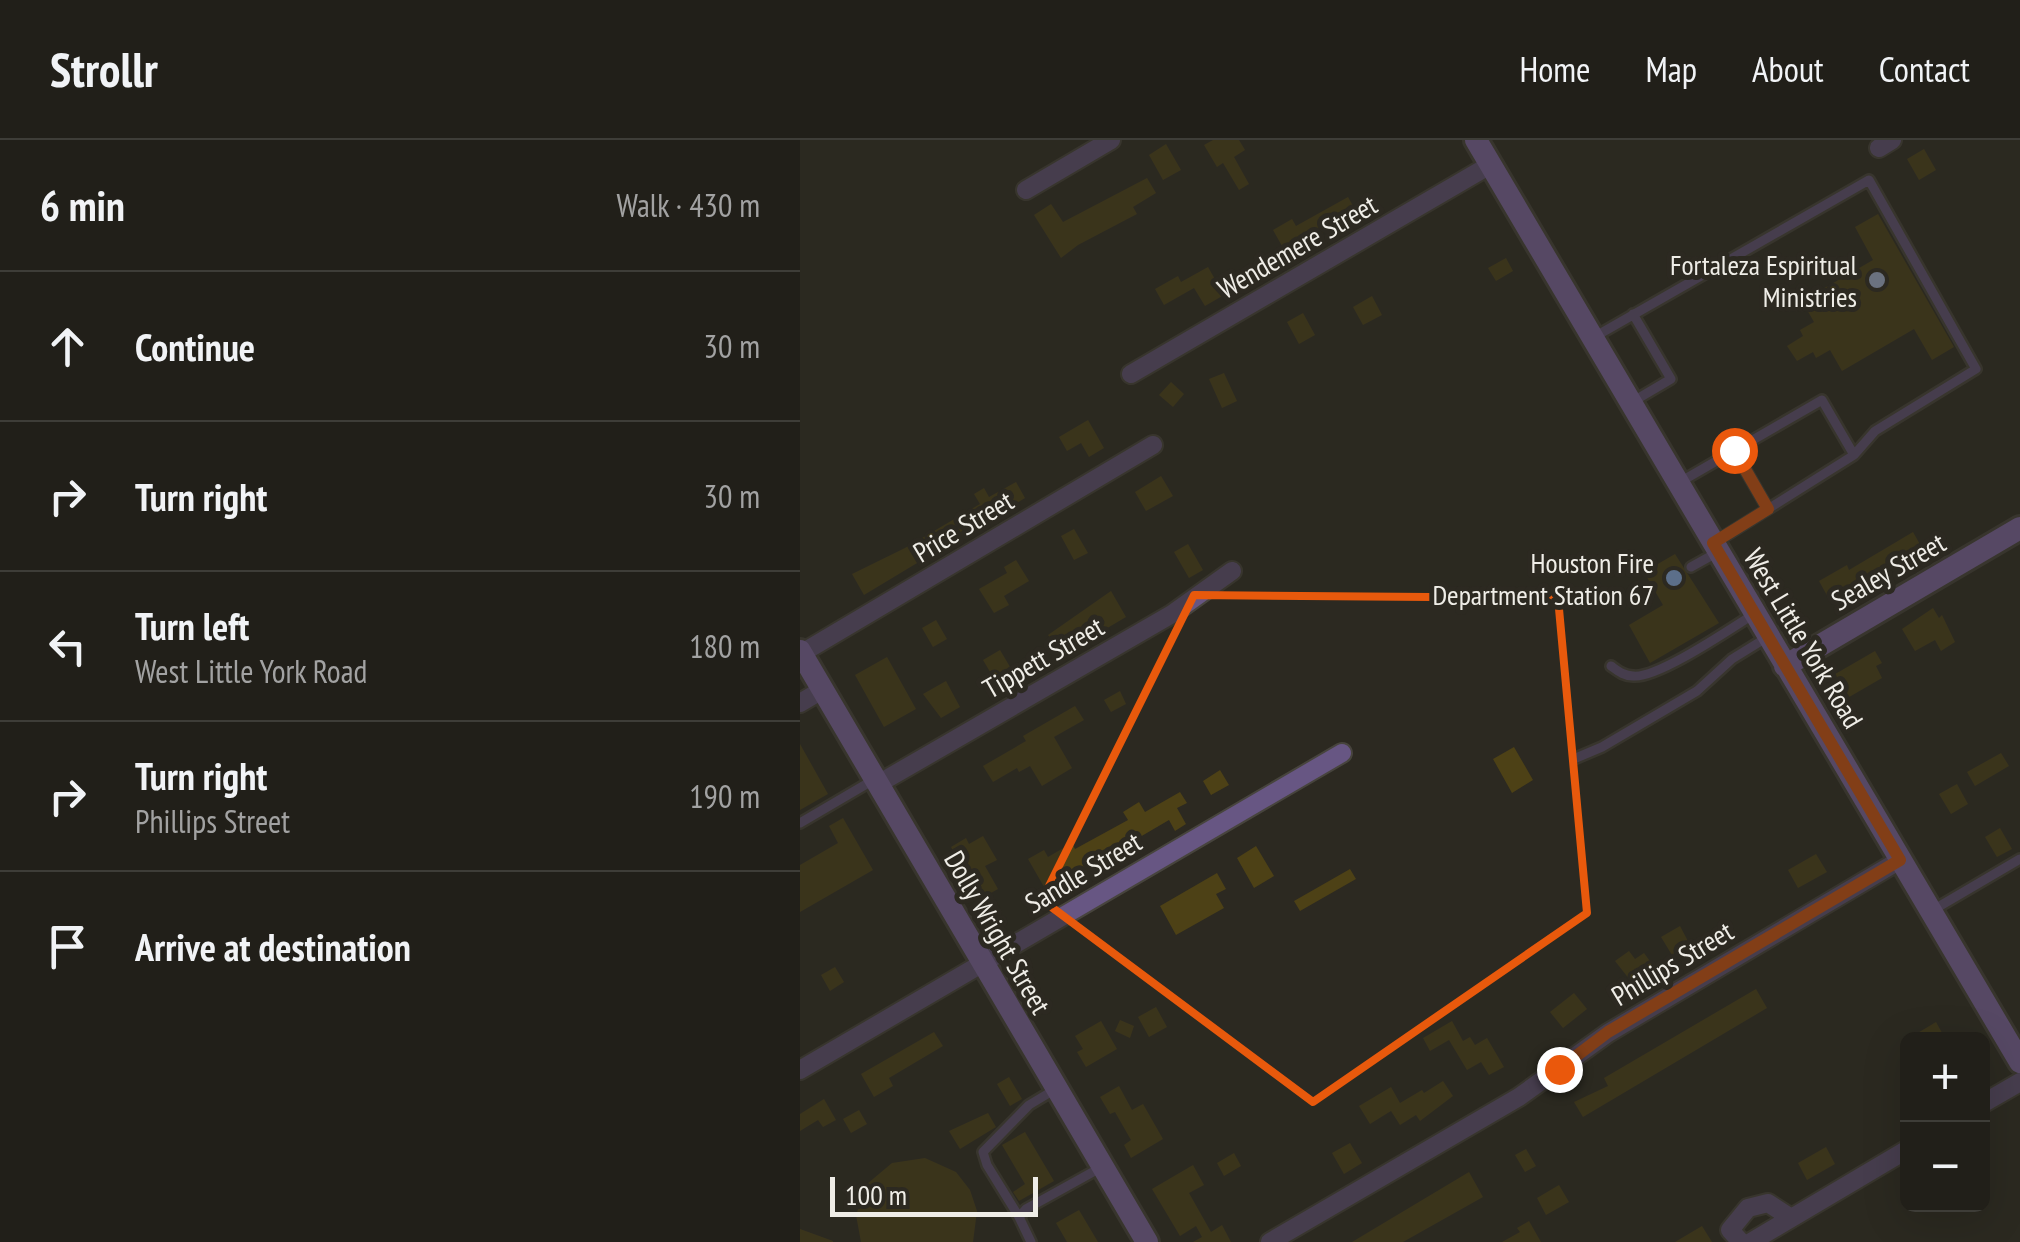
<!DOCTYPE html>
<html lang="en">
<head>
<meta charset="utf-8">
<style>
  :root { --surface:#211f19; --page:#292722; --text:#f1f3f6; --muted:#a2a2a2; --line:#3e3d38 }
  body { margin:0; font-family:"PT Sans Narrow",sans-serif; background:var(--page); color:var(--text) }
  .controls { position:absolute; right:30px; bottom:30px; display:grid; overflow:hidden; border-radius:15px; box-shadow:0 10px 40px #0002 }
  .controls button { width:90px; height:90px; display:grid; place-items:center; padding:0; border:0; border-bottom:2px solid var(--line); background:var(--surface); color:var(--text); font:50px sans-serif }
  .scale { position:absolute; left:30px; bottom:25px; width:208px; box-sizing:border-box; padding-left:10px; border:5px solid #efede7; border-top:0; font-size:28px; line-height:35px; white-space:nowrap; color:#efede7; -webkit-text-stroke:8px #2c2921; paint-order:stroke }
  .stop { position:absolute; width:30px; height:30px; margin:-22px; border:8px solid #ea580c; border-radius:50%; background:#fff }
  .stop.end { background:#ea580c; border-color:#fff; box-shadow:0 2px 10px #0008 }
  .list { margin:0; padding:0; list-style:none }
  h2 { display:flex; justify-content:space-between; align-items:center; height:130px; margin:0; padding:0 40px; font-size:42px }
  h2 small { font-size:32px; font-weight:400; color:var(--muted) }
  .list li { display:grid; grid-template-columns:65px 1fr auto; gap:30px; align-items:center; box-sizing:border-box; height:150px; padding:0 40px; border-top:2px solid var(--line) }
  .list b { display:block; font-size:38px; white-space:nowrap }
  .list p { margin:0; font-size:32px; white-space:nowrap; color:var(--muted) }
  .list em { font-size:32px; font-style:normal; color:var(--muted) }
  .icon { flex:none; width:55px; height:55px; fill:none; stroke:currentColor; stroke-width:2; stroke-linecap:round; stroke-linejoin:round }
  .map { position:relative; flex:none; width:1220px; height:1102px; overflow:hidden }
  header { display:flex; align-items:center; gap:60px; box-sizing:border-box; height:140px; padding:0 50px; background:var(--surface); border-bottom:2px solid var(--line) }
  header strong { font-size:48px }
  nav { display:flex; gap:55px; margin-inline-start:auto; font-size:35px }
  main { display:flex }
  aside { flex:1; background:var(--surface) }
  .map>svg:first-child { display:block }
</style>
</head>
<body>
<header>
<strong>Strollr</strong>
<nav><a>Home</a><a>Map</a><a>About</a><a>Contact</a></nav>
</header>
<main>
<aside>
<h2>6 min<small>Walk · 430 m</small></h2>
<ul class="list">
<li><svg class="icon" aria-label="ahead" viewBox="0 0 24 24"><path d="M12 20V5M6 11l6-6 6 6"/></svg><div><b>Continue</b></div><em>30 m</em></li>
<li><svg class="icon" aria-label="right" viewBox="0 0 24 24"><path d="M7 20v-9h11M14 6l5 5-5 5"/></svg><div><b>Turn right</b></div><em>30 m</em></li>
<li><svg class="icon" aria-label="left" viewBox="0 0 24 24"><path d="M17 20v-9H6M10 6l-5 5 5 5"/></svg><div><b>Turn left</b><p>West Little York Road</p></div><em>180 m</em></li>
<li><svg class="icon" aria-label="right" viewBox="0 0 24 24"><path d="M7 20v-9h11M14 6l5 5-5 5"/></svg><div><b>Turn right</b><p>Phillips Street</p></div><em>190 m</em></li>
<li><svg class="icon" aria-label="arrive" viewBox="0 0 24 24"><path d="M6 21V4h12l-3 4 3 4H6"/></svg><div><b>Arrive at destination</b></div></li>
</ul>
</aside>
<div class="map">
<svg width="1220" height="1102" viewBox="0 0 1220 1102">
  <rect width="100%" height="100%" fill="#2c2921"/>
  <!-- building -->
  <path fill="#4d4116" d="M 413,0 L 439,0 L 445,10 L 434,17 L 449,44 L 439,50 L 423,23 L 417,27 L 404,5 Z
    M 366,4 L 381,30 L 363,40 L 349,15 Z
    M 1124,9 L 1136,30 L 1119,40 L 1107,19 Z
    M 347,38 L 356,53 L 333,67 L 337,74 L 278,105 L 261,118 L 234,75 L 251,64 L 263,82 Z
    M 548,57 L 557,73 L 486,113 L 473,90 L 492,79 L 496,86 Z
    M 1078,74 L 1154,207 L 1132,220 L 1114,189 L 1042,231 L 1030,210 L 1016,218 L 1013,212 L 997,221 L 987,206 L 1003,196 L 1000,190 L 1014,182 L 1002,161 L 1073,120 L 1055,87 Z
    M 706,118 L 713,131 L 696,141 L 688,128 Z
    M 408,127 L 424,155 L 405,166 L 394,148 L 364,165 L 355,149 L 378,136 L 381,142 Z
    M 572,156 L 582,175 L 563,185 L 553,167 Z
    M 503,173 L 515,195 L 499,204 L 487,182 Z
    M 424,233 L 437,261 L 422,268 L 409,239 Z
    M 371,242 L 384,254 L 373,267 L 359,255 Z
    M 288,280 L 304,308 L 289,317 L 281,303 L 267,311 L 259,297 Z
    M 361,336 L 373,356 L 346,371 L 335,352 Z
    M 216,342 L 225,358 L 64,455 L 52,434 L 105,408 L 180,364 L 174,354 L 184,348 L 189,357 Z
    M 274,389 L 288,413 L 274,420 L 261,396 Z
    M 1113,392 L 1122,408 L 1029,459 L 1019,441 L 1047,425 L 1049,430 Z
    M 388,404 L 403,430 L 389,438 L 374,412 Z
    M 875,414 L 919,483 L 850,523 L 829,485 L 863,465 L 844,432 Z
    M 216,420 L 229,441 L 204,456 L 209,465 L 194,473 L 179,449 L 207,433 L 204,427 Z
    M 311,451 L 326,477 L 287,500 L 281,490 L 257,507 L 248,495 Z
    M 1133,468 L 1139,478 L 1142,475 L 1155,502 L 1141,511 L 1135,500 L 1115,511 L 1102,489 Z
    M 136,480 L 147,499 L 133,507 L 122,488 Z
    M 200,510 L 219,542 L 202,552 L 183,520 Z
    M 1075,511 L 1082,523 L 1076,526 L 1082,538 L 1044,560 L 1030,537 Z
    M 87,517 L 116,569 L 84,587 L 55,535 Z
    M 146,541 L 160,567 L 141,578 L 123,554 Z
    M 320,551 L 326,564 L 311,572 L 304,560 Z
    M 275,566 L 284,580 L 254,597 L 272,628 L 242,646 L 230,626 L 219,632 L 217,628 L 193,642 L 183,626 L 226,601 L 223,596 Z
    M 0,604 L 28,654 L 0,670 Z
    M 714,607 L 733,640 L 712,653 L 693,619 Z
    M 1201,613 L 1209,626 L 1175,646 L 1167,632 Z
    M 420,630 L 429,645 L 411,655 L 403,641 Z
    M 1157,644 L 1168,664 L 1151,674 L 1139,654 Z
    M 380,652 L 387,663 L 377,668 L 386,684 L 375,691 L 369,680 L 328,704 L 330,707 L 247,752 L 228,719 L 244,710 L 248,717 L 272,703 L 275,709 L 328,680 L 323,672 L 339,662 L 345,672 Z
    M 43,678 L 73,730 L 0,772 L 0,725 L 38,703 L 29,686 Z
    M 1200,688 L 1212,709 L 1197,717 L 1185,697 Z
    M 183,696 L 197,720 L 185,726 L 198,749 L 180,759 L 151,707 L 166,698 L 169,704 Z
    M 456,706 L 474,736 L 454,748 L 437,718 Z
    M 1016,714 L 1027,732 L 998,748 L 988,730 Z
    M 550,729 L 556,739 L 500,771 L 494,761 Z
    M 417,733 L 426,749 L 416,754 L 424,768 L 376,795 L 360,766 Z
    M 880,786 L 890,805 L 872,815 L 861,797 Z
    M 829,811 L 835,819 L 844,813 L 852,824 L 830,840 L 815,821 Z
    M 35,827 L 44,842 L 30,851 L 21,835 Z
    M 956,849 L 967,868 L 783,977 L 774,962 L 808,946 L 804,938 Z
    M 774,853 L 787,869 L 763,888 L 750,872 Z
    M 356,867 L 367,887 L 349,897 L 338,877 Z
    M 320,880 L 334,886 L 330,898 L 315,891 Z
    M 301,881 L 317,909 L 286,927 L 277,912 L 283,909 L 275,896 Z
    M 652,881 L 663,901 L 670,897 L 675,905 L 687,898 L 704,927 L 689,935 L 681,922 L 667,930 L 649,900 L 630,911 L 623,898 Z
    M 1136,882 L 1146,900 L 1106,900 Z
    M 134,892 L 143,906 L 89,938 L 93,946 L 74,957 L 61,934 Z
    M 209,937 L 222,959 L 210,966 L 197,944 Z
    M 643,941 L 653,956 L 620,981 L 616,975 L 600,985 L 591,971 L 570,984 L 559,966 L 591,947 L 600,963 L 622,950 L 624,953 Z
    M 319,946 L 332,970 L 343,964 L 363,999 L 331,1018 L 324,1005 L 331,1000 L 315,972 L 310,974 L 300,957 Z
    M 24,959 L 36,980 L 23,987 L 18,980 L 0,991 L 0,974 Z
    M 59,970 L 67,984 L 51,993 L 43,979 Z
    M 188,973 L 196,987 L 160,1009 L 149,991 Z
    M 225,992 L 254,1041 L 219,1061 L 213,1052 L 225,1044 L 202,1005 Z
    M 550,1003 L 562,1023 L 544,1034 L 532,1013 Z
    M 1026,1007 L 1035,1024 L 1007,1040 L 998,1023 Z
    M 726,1009 L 736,1026 L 725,1032 L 715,1015 Z
    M 434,1013 L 441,1026 L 424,1036 L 417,1023 Z
    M 125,1018 L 156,1032 L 170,1050 L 177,1071 L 173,1102 L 61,1102 L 56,1075 L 67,1044 L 92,1023 Z
    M 393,1025 L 404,1045 L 389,1053 L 411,1092 L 422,1085 L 431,1102 L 393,1102 L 402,1097 L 396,1086 L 380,1096 L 352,1049 Z
    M 669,1032 L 683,1057 L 603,1102 L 552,1102 Z
    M 759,1045 L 769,1062 L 746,1075 L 737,1058 Z
    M 279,1070 L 298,1102 L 267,1102 L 256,1083 Z
    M 729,1081 L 741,1102 L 702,1102 L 720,1092 L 717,1088 Z
    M 902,1086 L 912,1102 L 875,1102 Z
    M 0,1089 L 33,1101 L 33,1102 L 0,1102 Z"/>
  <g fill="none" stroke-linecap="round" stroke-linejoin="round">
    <!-- lane casing -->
    <g stroke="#47443d" stroke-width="14">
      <path id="lane" d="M 796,196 L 1069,40 L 1176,229 L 1075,291 L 1054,315
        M 832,262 L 871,239 L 833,174
        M 934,310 L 968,369
        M 880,342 L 1022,260 L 1054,315 L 917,401
        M 891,427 L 918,412
        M 811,526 C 818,531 824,536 833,536 C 857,539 930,489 954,474
        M 776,618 L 802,607 L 897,551 L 932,519 L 966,498
        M 0,683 L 75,639
        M 1133,770 L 1220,719
        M 219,1077 L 187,1025 L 183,1012 L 229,965 L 254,950
        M 231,1102 L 219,1077 L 226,1069 L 300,1028"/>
    </g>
    <!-- street casing -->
    <g stroke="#47443d" stroke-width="22">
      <path id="street" d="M 1079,8 L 1092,0
        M 226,50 L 311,0
        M 331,234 L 690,25
        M 2,513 L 353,305
        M 0,563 L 22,550
        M 78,644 L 372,474 L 432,431
        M 0,930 L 542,613
        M 1182,964 L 1220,942
        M 470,1102 L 719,957 L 808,893 L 1100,720
        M 941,1102 L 930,1090 L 948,1068 L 968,1063 L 991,1078
        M 951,1102 L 1108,1009"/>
    </g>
    <!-- secondary casing -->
    <g stroke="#47443d" stroke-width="28">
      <path id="secondary" d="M 676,0 L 1220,922
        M 0,511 L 347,1102
        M 985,526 L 1220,388"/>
    </g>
    <!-- lane -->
    <use href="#lane" stroke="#675683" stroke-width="9"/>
    <!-- street -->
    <use href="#street" stroke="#675683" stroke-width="18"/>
    <!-- secondary -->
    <use href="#secondary" stroke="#8a6db5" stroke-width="22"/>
  </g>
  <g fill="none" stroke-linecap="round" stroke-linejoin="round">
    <!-- route -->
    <path stroke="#ea580c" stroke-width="12" d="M 759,929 L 808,892 L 1100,720 L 913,403 L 968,369 L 934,310"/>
  </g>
  <!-- marked area -->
  <path d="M0 0H1220V1102H0ZM 394,455 L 758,458 L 787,773 L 513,962 L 242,760 Z" fill="#2c2921" fill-opacity=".55" fill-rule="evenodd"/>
  <path fill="none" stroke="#e8590c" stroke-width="8" stroke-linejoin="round" d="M 394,455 L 758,458 L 787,773 L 513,962 L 242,760 Z"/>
  <!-- markers -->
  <circle fill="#6b7280" stroke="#2c2921" stroke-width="4" cx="1077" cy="140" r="10"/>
  <circle fill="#5c6f8a" stroke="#2c2921" stroke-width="4" cx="874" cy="438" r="10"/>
  <g text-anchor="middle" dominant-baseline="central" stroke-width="10" stroke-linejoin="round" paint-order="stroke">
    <!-- street labels -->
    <g font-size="28" fill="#efede7" stroke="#2c2921">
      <text transform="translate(497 106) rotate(-30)">Wendemere Street</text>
      <text transform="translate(163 386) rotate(-31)">Price Street</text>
      <text transform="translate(1088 431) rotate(-30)">Sealey Street</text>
      <text transform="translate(1004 498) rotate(59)">West Little York Road</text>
      <text transform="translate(243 517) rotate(-30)">Tippett Street</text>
      <text transform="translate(283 732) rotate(-31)">Sandle Street</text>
      <text transform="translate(198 792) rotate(60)">Dolly Wright Street</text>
      <text transform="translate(872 823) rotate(-31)">Phillips Street</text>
    </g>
    <!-- poi labels -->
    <g font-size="28" fill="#efede7" stroke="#2c2921" text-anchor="end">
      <text x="1057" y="124">Fortaleza Espiritual<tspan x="1057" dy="32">Ministries</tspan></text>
      <text x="854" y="422">Houston Fire<tspan x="854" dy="32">Department Station 67</tspan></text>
    </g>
  </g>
</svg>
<div class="controls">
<button>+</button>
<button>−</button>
</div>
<div class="scale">100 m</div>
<div class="stop" style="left:934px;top:310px"></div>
<div class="stop end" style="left:759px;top:929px"></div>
</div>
</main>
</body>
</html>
